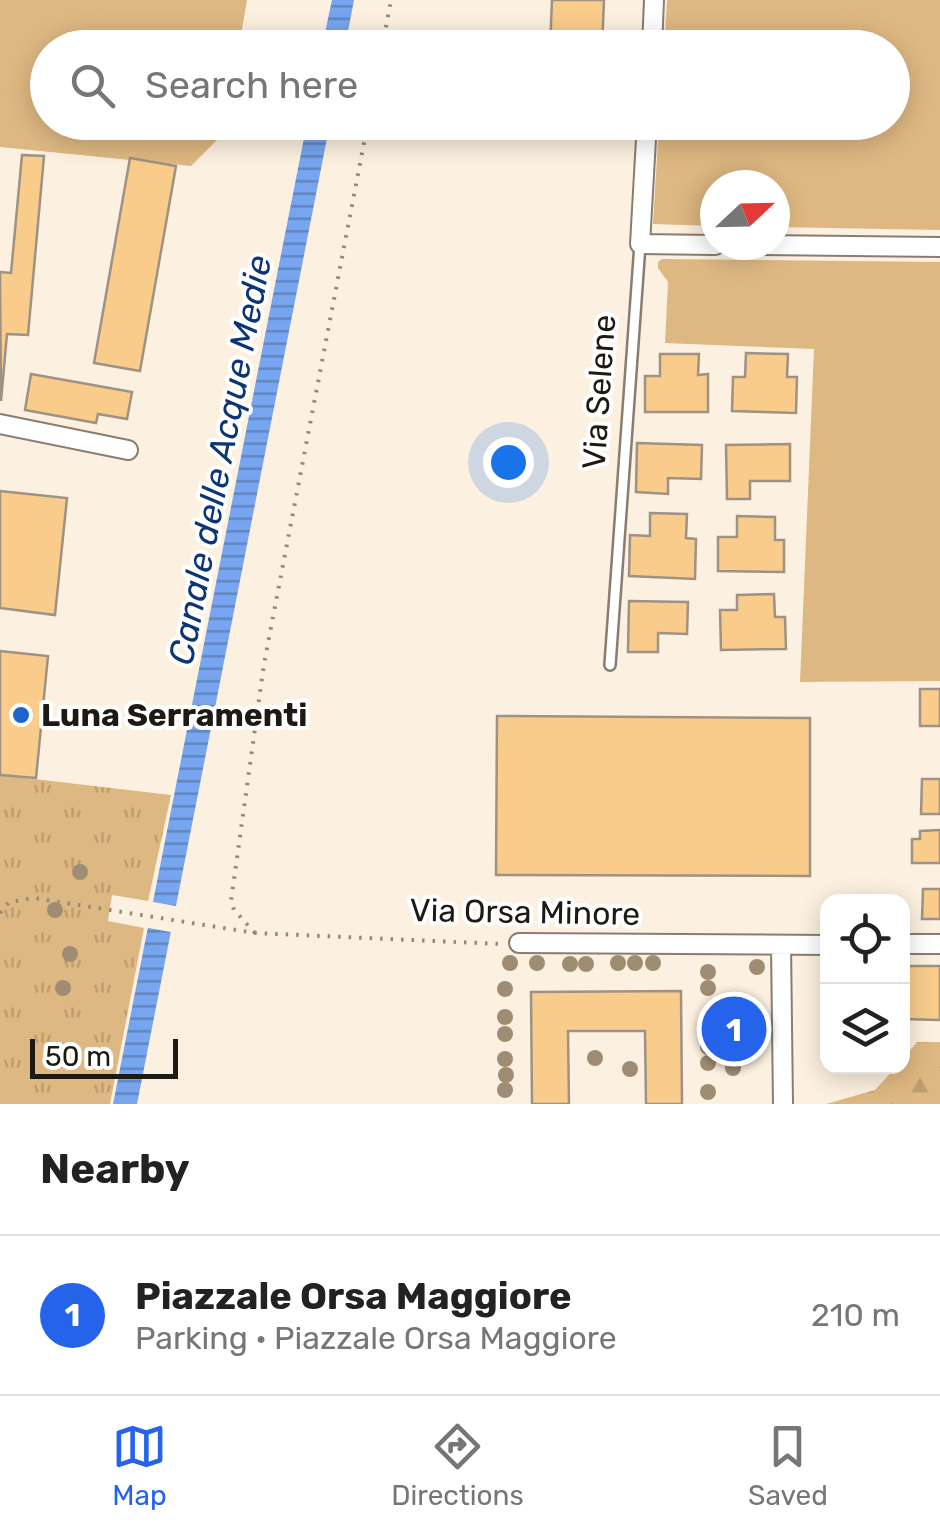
<!DOCTYPE html>
<html lang="en">
<head>
<meta charset="utf-8">
<style>
  :root { --surface:#fff; --page:#f6f6f6; --text:#222; --muted:#767676; --line:#e0e0e0; --accent:#2563eb }
  body { margin:0; font-family:Rubik,sans-serif; background:var(--page); color:var(--text) }
  .controls { position:absolute; right:30px; bottom:30px; display:grid; overflow:hidden; border-radius:20px; box-shadow:0 5px 25px #0003 }
  .controls button { width:90px; height:90px; display:grid; place-items:center; padding:0; border:0; border-bottom:2px solid var(--line); background:var(--surface); color:var(--text); font:50px sans-serif }
  .compass { position:absolute; left:700px; top:170px; width:90px; height:90px; border-radius:50%; background:var(--surface); box-shadow:0 5px 25px #0003; rotate:68deg }
  .scale { position:absolute; left:30px; bottom:25px; width:148px; box-sizing:border-box; padding-left:10px; border:5px solid #1d1913; border-top:0; font-size:28px; line-height:35px; white-space:nowrap; color:#1d1913; -webkit-text-stroke:8px #fff; paint-order:stroke }
  .you { position:absolute; left:508px; top:462px; width:35px; height:35px; margin:-25px; border:8px solid #fff; border-radius:50%; background:#1a73e8; box-shadow:0 0 0 15px #1a73e833 }
  .badge { display:grid; place-items:center; width:65px; height:65px; border-radius:50%; background:var(--accent); color:#fff; font-size:32px; font-weight:700 }
  .pin { position:absolute; translate:-50% -50%; border:5px solid #fff; box-shadow:0 2px 10px #0006 }
  .list { margin:0; padding:0; list-style:none }
  h2 { display:flex; justify-content:space-between; align-items:center; height:130px; margin:0; padding:0 40px; font-size:42px }
  h2 small { font-size:32px; font-weight:400; color:var(--muted) }
  .list li { display:grid; grid-template-columns:65px 1fr auto; gap:30px; align-items:center; box-sizing:border-box; height:160px; padding:0 40px; border-top:2px solid var(--line) }
  .list b { display:block; font-size:38px; white-space:nowrap }
  .list p { margin:0; font-size:32px; white-space:nowrap; color:var(--muted) }
  .list em { font-size:32px; font-style:normal; color:var(--muted) }
  .icon { flex:none; width:55px; height:55px; fill:none; stroke:currentColor; stroke-width:2; stroke-linecap:round; stroke-linejoin:round }
  .map { position:relative; flex:none; width:940px; height:1104px; overflow:hidden }
  .search { position:absolute; background:var(--surface); box-shadow:0 5px 25px #0003; left:30px; right:30px; top:30px; height:110px; display:flex; align-items:center; gap:25px; box-sizing:border-box; padding:0 35px; border-radius:55px; color:var(--muted); font-size:38px }
  .sheet { height:290px; background:var(--surface) }
  nav { display:flex; justify-content:space-around; align-items:center; box-sizing:border-box; height:140px; border-top:2px solid var(--line); background:var(--surface); font-size:28px; color:var(--muted) }
  nav a { display:grid; justify-items:center; gap:5px }
  nav .on { color:var(--accent) }
  .map>svg:first-child { display:block }
</style>
</head>
<body>
<div class="map">
<svg width="940" height="1104" viewBox="0 0 940 1104">
  <defs>
    <pattern id="forest-firs" width="22" height="20" patternUnits="userSpaceOnUse" patternTransform="scale(2.5)"><rect width="22" height="20" fill="#deb882"/><path d="M5 1l3.5 6h-7zM16 11l3.5 6h-7z" fill="#be9e6f"/></pattern>
    <pattern id="park-tufts" width="24" height="20" patternUnits="userSpaceOnUse" patternTransform="scale(2.5)"><rect width="24" height="20" fill="#deb882"/><path d="M3 7l-1-3M5 7V3M7 7l1-3M15 17l-1-3M17 17v-4M19 17l1-3" fill="none" stroke="#be9e6f"/></pattern>
    <pattern id="water-rules" width="6" height="5" patternUnits="userSpaceOnUse" patternTransform="scale(2.5)"><rect width="6" height="5" fill="#77a5ef"/><path d="M0 2.5h6" fill="none" stroke="#6186c0"/></pattern>
  </defs>
  <rect width="100%" height="100%" fill="#fcf0e0"/>
  <!-- grass -->
  <path fill="#deb882" d="M 0,0 L 247,0 L 239,47 L 48,48 L 48,122 L 227,123 L 225,132 L 191,166 L 0,147 Z
    M 667,0 L 940,0 L 940,230 L 775,227 L 775,185 L 715,185 L 715,226 L 653,224 L 659,123 L 892,122 L 892,48 L 664,47 Z
    M 662,259 L 940,262 L 940,681 L 800,682 L 814,349 L 665,343 L 668,282 L 658,268 L 658,262 Z"/>
  <!-- forest -->
  <path fill="url(#forest-firs)" d="M 917,1042 L 940,1042 L 940,1104 L 826,1104 L 875,1090 L 896,1067 L 902,1066 L 903,1059 Z"/>
  <!-- park -->
  <path fill="url(#park-tufts)" d="M 0,775 L 171,795 L 148,901 L 112,895 L 108,921 L 144,928 L 110,1104 L 0,1104 Z"/>
  <!-- water -->
  <path fill="url(#water-rules)" d="M 332,0 L 354,0 L 345,47 L 322,47 Z
    M 307,123 L 330,123 L 137,1104 L 113,1104 Z"/>
  <!-- pier -->
  <path fill="#fcf0e0" d="M 148,901 L 181,907 L 176,933 L 143,927 Z"/>
  <!-- building -->
  <path fill="#f9cc8c" stroke="#9d9283" stroke-width="2.5" d="M 552,0 L 604,0 L 602,48 L 550,48 Z
    M 22,155 L 44,156 L 28,335 L 7,334 L 1,401 L 0,272 L 11,273 Z
    M 130,158 L 176,166 L 140,371 L 94,363 Z
    M 746,353 L 788,354 L 787,377 L 797,377 L 796,413 L 732,411 L 733,377 L 745,377 Z
    M 660,354 L 699,354 L 698,375 L 708,374 L 708,412 L 645,412 L 645,376 L 660,376 Z
    M 31,374 L 132,392 L 127,419 L 98,414 L 96,423 L 25,410 Z
    M 637,443 L 702,445 L 701,479 L 668,478 L 668,494 L 636,492 Z
    M 790,444 L 790,481 L 750,481 L 750,499 L 727,499 L 726,445 Z
    M 0,491 L 67,498 L 55,615 L 0,608 Z
    M 650,513 L 687,514 L 686,538 L 696,539 L 695,579 L 629,576 L 630,535 L 650,536 Z
    M 737,516 L 775,517 L 775,540 L 784,540 L 784,572 L 718,571 L 718,537 L 737,537 Z
    M 774,594 L 775,617 L 785,617 L 786,649 L 721,650 L 720,610 L 737,610 L 737,595 Z
    M 629,601 L 688,602 L 687,634 L 658,633 L 658,652 L 628,652 Z
    M 0,651 L 48,656 L 36,778 L 0,775 Z
    M 920,689 L 940,689 L 940,726 L 920,726 Z
    M 497,716 L 810,718 L 810,876 L 496,875 Z
    M 922,779 L 940,779 L 940,814 L 921,814 Z
    M 940,830 L 940,863 L 912,863 L 912,839 L 920,839 L 920,831 Z
    M 923,889 L 940,889 L 940,919 L 922,919 Z
    M 902,966 L 940,966 L 940,1020 L 902,1019 Z
    M 681,991 L 682,1104 L 646,1104 L 645,1031 L 568,1031 L 569,1104 L 532,1104 L 531,992 Z"/>
  <g fill="none" stroke-linecap="round" stroke-linejoin="round">
    <!-- service casing -->
    <g stroke="#887d6f" stroke-width="14">
      <path id="service" d="M 610,665 L 640,244"/>
    </g>
    <!-- minor casing -->
    <g stroke="#887d6f" stroke-width="22">
      <path id="minor" d="M 652,48 L 654,0
        M 647,122 L 640,244 L 715,245
        M 756,245 L 940,247
        M 0,424 L 128,450
        M 519,943 L 828,945
        M 902,944 L 940,944
        M 781,945 L 783,1104"/>
    </g>
    <!-- path -->
    <path stroke="#91897d" stroke-width="4" stroke-dasharray="2.5 8" stroke-linecap="butt" d="M 382,48 L 391,0
      M 0,913 L 9,902 L 34,898 L 255,933 L 501,944
      M 255,933 L 234,910 L 231,901 L 264,664 L 368,122"/>
    <!-- service -->
    <use href="#service" stroke="#fff" stroke-width="9"/>
    <!-- minor -->
    <use href="#minor" stroke="#fff" stroke-width="18"/>
  </g>
  <!-- trees -->
  <g fill="#9f8d73">
    <circle cx="80" cy="872" r="8"/>
    <circle cx="55" cy="910" r="8"/>
    <circle cx="70" cy="954" r="8"/>
    <circle cx="510" cy="963" r="8"/>
    <circle cx="537" cy="963" r="8"/>
    <circle cx="618" cy="963" r="8"/>
    <circle cx="635" cy="963" r="8"/>
    <circle cx="653" cy="963" r="8"/>
    <circle cx="570" cy="964" r="8"/>
    <circle cx="586" cy="964" r="8"/>
    <circle cx="757" cy="967" r="8"/>
    <circle cx="708" cy="972" r="8"/>
    <circle cx="63" cy="988" r="8"/>
    <circle cx="708" cy="988" r="8"/>
    <circle cx="505" cy="989" r="8"/>
    <circle cx="505" cy="1017" r="8"/>
    <circle cx="708" cy="1020" r="8"/>
    <circle cx="505" cy="1034" r="8"/>
    <circle cx="708" cy="1047" r="8"/>
    <circle cx="595" cy="1058" r="8"/>
    <circle cx="505" cy="1059" r="8"/>
    <circle cx="708" cy="1063" r="8"/>
    <circle cx="733" cy="1068" r="8"/>
    <circle cx="630" cy="1069" r="8"/>
    <circle cx="506" cy="1075" r="8"/>
    <circle cx="505" cy="1090" r="8"/>
    <circle cx="708" cy="1092" r="8"/>
  </g>
  <!-- markers -->
  <circle fill="#1d63ce" stroke="#fff" stroke-width="4" cx="21" cy="715" r="10"/>
  <g text-anchor="middle" dominant-baseline="central" stroke-width="8" stroke-linejoin="round" paint-order="stroke">
    <!-- street labels -->
    <g font-size="32" fill="#1d1913" stroke="#fff">
      <text transform="translate(599 392) rotate(-86)">Via Selene</text>
      <text transform="translate(525 912) rotate(1)">Via Orsa Minore</text>
    </g>
    <!-- poi labels -->
    <g font-size="32" font-weight="bold" fill="#1d1913" stroke="#fff" text-anchor="start">
      <text x="41" y="715">Luna Serramenti</text>
    </g>
    <!-- water labels -->
    <g font-size="35" font-style="italic" fill="#0b3576" stroke="#fff">
      <text transform="translate(220 460) rotate(-79)">Canale delle Acque Medie</text>
    </g>
  </g>
</svg>
<div class="controls">
<button><svg class="icon" aria-label="locate" viewBox="0 0 24 24"><circle cx="12" cy="12" r="6"/><path d="M12 2v4M12 18v4M2 12h4M18 12h4"/></svg></button>
<button><svg class="icon" aria-label="layers" viewBox="0 0 24 24"><path d="M12 4l9 5-9 5-9-5zM3 14l9 5 9-5"/></svg></button>
</div>
<svg class="compass" viewBox="-18 -18 36 36"><path d="M0-13l5 13h-10z" fill="#e53935"/><path d="M0 13l5-13h-10z" fill="#767676"/></svg>
<div class="scale">50 m</div>
<div class="you"></div>
<div class="pin badge" style="left:734px;top:1029px">1</div>
<div class="search"><svg class="icon" aria-label="search" viewBox="0 0 24 24"><circle cx="10" cy="10" r="6"/><path d="M15 15l6 6"/></svg>Search here</div>
</div>
<section class="sheet">
<h2>Nearby<small></small></h2>
<ul class="list">
<li><span class="badge">1</span><div><b>Piazzale Orsa Maggiore</b><p>Parking · Piazzale Orsa Maggiore</p></div><em>210 m</em></li>
</ul>
</section>
<nav>
<a class="on"><svg class="icon" aria-label="map" viewBox="0 0 24 24"><path d="M3 6l6-2 6 2 6-2v14l-6 2-6-2-6 2zM9 4v14M15 6v14"/></svg>Map</a>
<a><svg class="icon" aria-label="directions" viewBox="0 0 24 24"><path d="M12 3l9 9-9 9-9-9zM9 14v-3h6M13 9l2 2-2 2"/></svg>Directions</a>
<a><svg class="icon" aria-label="saved" viewBox="0 0 24 24"><path d="M7 4h10v16l-5-4-5 4z"/></svg>Saved</a>
</nav>
</body>
</html>
